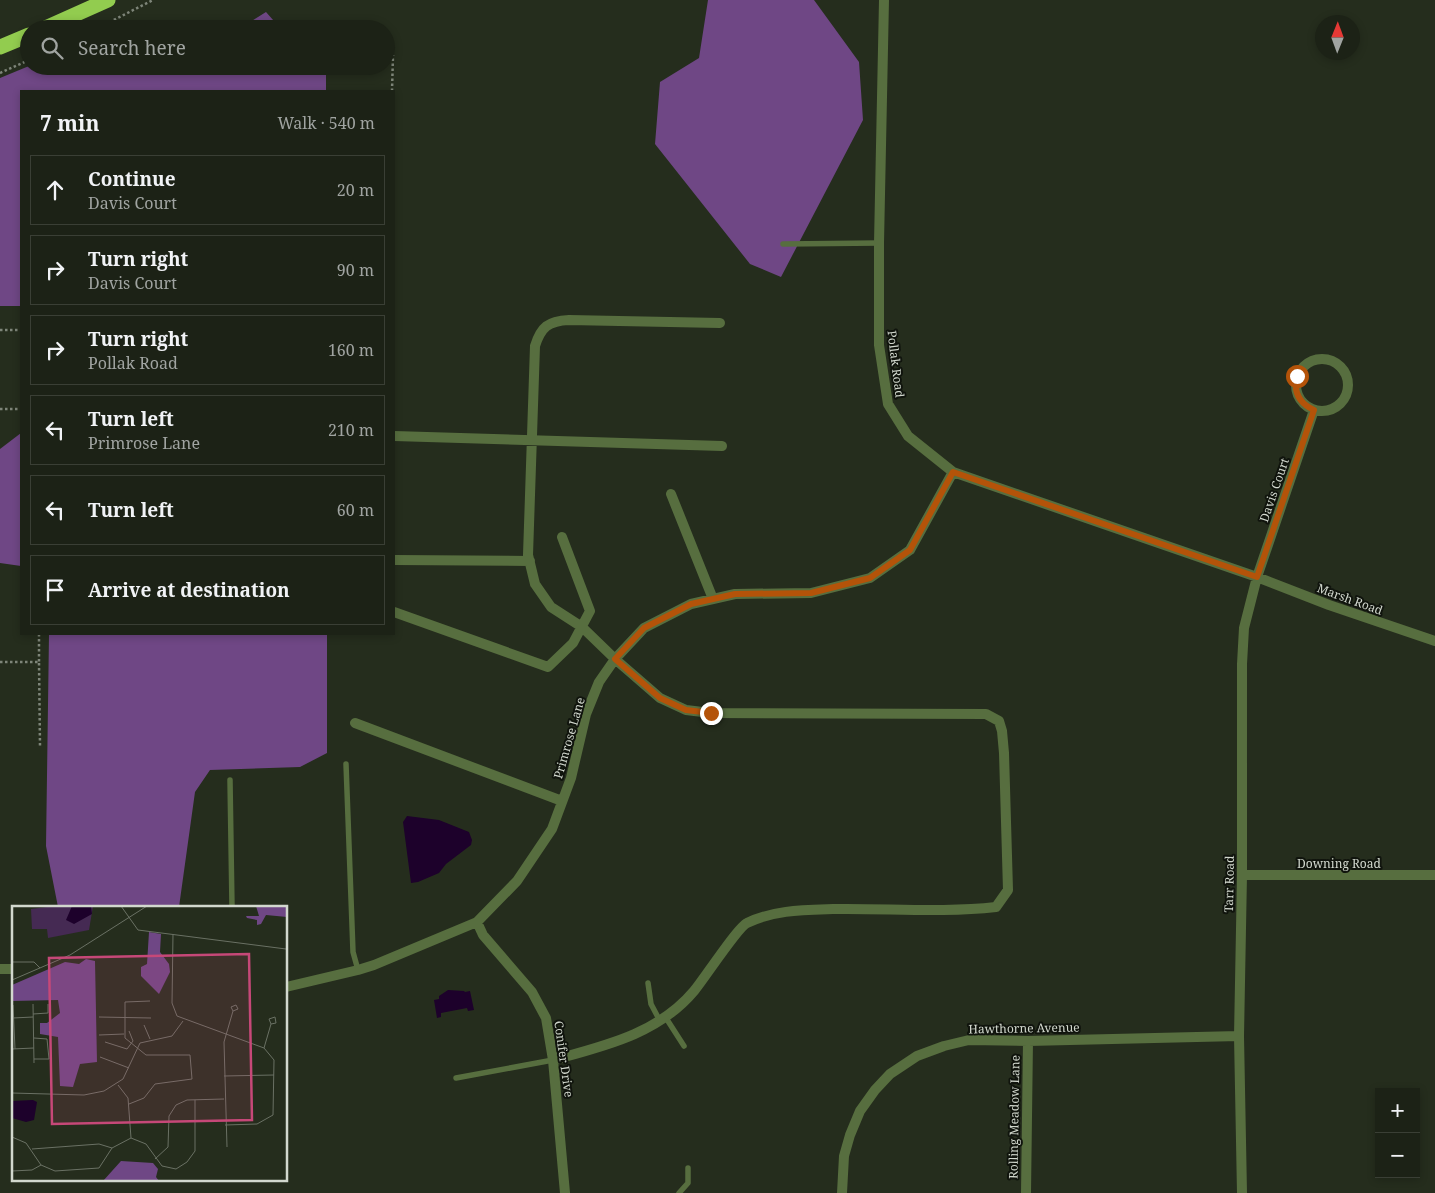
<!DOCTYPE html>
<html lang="en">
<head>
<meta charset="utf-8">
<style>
  :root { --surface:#1c2216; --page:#252a1f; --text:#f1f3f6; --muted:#a0a4a1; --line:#3a3f35 }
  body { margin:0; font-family:"Noto Serif",serif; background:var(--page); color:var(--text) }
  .controls { position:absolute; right:15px; bottom:15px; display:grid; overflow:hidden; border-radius:0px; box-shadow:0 2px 8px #0003 }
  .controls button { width:45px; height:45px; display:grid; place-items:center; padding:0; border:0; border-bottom:1px solid var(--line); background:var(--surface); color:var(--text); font:25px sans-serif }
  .compass { position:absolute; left:1315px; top:15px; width:45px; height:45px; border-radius:50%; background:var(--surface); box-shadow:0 2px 8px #0003; rotate:1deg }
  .stop { position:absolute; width:15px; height:15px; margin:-11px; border:4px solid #b45309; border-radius:50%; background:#fff }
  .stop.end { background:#b45309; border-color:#fff; box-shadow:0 1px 5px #0008 }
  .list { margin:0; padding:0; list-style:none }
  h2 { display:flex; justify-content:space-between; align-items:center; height:65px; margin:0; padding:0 20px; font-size:21px }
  h2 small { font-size:16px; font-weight:400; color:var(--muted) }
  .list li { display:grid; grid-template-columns:32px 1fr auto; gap:15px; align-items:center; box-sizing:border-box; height:70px; margin:0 10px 10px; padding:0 10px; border:1px solid var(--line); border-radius:0px }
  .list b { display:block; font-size:19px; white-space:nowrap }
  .list p { margin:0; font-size:16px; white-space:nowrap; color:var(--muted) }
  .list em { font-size:16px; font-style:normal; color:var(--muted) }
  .icon { flex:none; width:28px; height:28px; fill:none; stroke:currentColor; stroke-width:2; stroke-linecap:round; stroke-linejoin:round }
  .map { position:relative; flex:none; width:1435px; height:1193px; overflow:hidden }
  .search { position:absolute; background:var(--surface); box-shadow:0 2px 8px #0003; left:20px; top:20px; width:375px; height:55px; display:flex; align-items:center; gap:12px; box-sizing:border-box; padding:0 18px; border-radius:28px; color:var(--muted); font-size:19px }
  .panel { position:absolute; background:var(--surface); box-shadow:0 2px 8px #0003; left:20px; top:90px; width:375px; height:545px; border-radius:0px }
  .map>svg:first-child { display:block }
</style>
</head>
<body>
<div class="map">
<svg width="1435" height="1193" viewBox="0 0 1435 1193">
  <rect width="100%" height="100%" fill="#252d1d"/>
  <!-- forest -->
  <path fill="#6f4785" d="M 708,0 L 814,0 L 859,62 L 863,120 L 781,277 L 750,264 L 655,144 L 660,82 L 699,58 Z
    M 266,12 L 281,29 L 239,29 Z
    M 29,66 L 326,66 L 326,91 L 21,91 L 21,306 L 0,306 L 0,78 Z
    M 21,433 L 21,566 L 0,563 L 0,449 Z
    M 49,634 L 327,634 L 327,753 L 300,767 L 210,770 L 195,792 L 179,907 L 58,907 L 46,846 Z"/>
  <!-- water -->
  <path fill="#1d012b" d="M 407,816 L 439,820 L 469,832 L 472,840 L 471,845 L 446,864 L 439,873 L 418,882 L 411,883 L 403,822 Z
    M 448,990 L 464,991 L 465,992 L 470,991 L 474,1010 L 468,1011 L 467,1008 L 441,1013 L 441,1017 L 437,1018 L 434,1000 L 439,999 L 439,996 Z"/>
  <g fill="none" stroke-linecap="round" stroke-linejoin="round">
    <!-- path -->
    <path stroke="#7e8579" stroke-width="2.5" stroke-dasharray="2.5 2.5" stroke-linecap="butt" d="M 96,29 L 153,0
      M 0,73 L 29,60
      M 392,91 L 393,55
      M 0,330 L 21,330
      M 0,409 L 21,409
      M 39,634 L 39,662
      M 0,662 L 39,662 L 40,746"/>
    <!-- lane -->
    <path stroke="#576e3f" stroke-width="5.5" d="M 783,244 L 879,243
      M 346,764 L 353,952 L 358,970
      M 230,780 L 232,907
      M 648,983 L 651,1004 L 660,1021
      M 666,1018 L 684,1046
      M 456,1078 L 553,1060
      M 679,1193 L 688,1183 L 688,1168"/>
    <!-- street -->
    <path stroke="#576e3f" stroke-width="10" d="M 884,0 L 879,243 L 879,345 L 888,404 L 908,436 L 953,472 L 1257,577 L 1329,605 L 1435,641
      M1296 385a26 26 0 1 1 52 0a26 26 0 1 1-52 0Z
      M 394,436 L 722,446
      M 671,494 L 713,599
      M 394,560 L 530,561
      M 394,612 L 548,667 L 573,643 L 590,611 L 562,537
      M 355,723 L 562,801
      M 1242,875 L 1435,875
      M 477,922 L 483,935 L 532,992 L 546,1018 L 553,1060 L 565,1193
      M 0,969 L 14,969
      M 286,987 L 358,970 L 374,965 L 477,922 L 517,881 L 552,829 L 571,778 L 586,714 L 599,682 L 615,659 L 644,628 L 691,604 L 735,594 L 811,593 L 870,578 L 910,550 L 953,472
      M 553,1060 C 604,1046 658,1034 694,991 C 704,979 738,927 747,923 C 774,910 803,910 833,909 C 887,908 942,913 996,907 L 1008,890 L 1004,753 L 1002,731 L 999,721 L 986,714 L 711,713 L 686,710 L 660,698 L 615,659 L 582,627 L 551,607 L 535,584 L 528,555 L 535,346 C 541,327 548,321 569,320 L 720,323
      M 842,1193 L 844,1156 L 850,1135 L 860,1111 L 875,1090 L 890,1074 L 917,1056 L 944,1046 L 969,1040 L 1028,1041 L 1239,1036
      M 1026,1193 L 1028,1041
      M 1242,1193 L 1239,1036 L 1242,875 L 1242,664 L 1244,628 L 1257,577 L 1314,410"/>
    <!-- highway -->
    <path stroke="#92cc4f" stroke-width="15" d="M 43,29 L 108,0
      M 0,47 L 29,35"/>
  </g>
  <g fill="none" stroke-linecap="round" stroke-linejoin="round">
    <!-- route -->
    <path stroke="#b45309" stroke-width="6" d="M 711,713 L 686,710 L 660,698 L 615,659 L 644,628 L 691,604 L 735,594 L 811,593 L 870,578 L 910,550 L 953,472 L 1257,577 L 1314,410 C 1299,403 1293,392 1297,376"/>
  </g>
  <g text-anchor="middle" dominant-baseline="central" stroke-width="4" stroke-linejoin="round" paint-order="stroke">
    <!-- street labels -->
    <g font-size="12" fill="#d2d8ce" stroke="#10140d">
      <text transform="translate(896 364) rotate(83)">Pollak Road</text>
      <text transform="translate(1274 490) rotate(-71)">Davis Court</text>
      <text transform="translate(1350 599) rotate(20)">Marsh Road</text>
      <text transform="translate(569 738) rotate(-74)">Primrose Lane</text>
      <text x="1339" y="863">Downing Road</text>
      <text transform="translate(1229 884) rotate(-89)">Tarr Road</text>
      <text transform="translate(1024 1028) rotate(-1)">Hawthorne Avenue</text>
      <text transform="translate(564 1059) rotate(82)">Conifer Drive</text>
      <text transform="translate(1014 1117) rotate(-89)">Rolling Meadow Lane</text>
    </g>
  </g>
  <!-- overview -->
  <g transform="translate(12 906)">
    <rect width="275" height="275" fill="#252d1d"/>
    <path d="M 43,0 L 81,0 L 77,24 L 36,32 L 35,23 L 20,23 L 19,3 Z" fill="#452a53"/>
    <path d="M 244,0 L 275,0 L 275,11 L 254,9 L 249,18 L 245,19 L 245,14 L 235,12 L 234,10 L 247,10 ZM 137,26 L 149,28 L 148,46 L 157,58 L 158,66 L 147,88 L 129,70 L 129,61 L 135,58 ZM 74,53 L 83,55 L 85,156 L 68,158 L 61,181 L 48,180 L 46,131 L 28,128 L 28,117 L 35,117 L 48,107 L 46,94 L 0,95 L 0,79 L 53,56 L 67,58 ZM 109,255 L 141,257 L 146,263 L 144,271 L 147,275 L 91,275 Z" fill="#6f4785"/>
    <path d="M 60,0 L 79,0 L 80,8 L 62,18 L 54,14 ZM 21,194 L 25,196 L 22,214 L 14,216 L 0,212 L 0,195 Z" fill="#1d012b"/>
    <path fill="none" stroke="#6a7164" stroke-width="1" d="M 109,0 L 126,24 L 274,43M 161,28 L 160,97 L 165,110 L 252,142 L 262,154 L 261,209 L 245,218 L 213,219M 0,56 L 22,56 L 28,62M 0,74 L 58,49 L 135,0M 21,98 L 22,157M 1,99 L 3,143M 21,108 L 36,107 L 36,98M 87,111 L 139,112M 1,112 L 21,111M 132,119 L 138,133M 87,129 L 112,128M 22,132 L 35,133 L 37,153 L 22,153M 93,136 L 115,143 L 121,135 L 117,125M 252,142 L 259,118 L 257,113 L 263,111 L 264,117 L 259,118M 0,143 L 22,142M 88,151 L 117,162M 212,170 L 262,169M 106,179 L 116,192 L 119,232M 0,187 L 72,189 L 92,185 L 111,173 L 128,137 L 160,130 L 171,115M 117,198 L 132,192 L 143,178 L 180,173 L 178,149 L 134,149 L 113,132 L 113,96 L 138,95M 0,231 L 14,237 L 29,259 L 43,265 L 87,262 L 100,242 L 119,232 L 134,238 L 150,260 L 164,263 L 175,256 L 183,245 L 183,194M 215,241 L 212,136 L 221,105 L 226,103 L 224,99 L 219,101 L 221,105M 20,243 L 87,238 L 100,242M 143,253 L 156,241 L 157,210 L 164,199 L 175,194 L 212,193M 0,265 L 20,264 L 29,259"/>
    <path fill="#c64878" fill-opacity="0.15" stroke="#c64878" stroke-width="2.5" d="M 237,48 L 240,214 L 40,218 L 37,52 Z"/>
    <rect width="275" height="275" fill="none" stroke="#d2d8ce" stroke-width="2.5"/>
  </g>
</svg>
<div class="controls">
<button>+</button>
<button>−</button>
</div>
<svg class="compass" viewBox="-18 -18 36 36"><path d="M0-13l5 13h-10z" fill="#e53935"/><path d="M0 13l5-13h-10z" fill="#a0a4a1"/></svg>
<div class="stop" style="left:1297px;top:376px"></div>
<div class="stop end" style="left:711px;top:713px"></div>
<div class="search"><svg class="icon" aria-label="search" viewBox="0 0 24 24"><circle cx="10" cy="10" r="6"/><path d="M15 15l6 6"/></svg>Search here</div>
<section class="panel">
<h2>7 min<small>Walk · 540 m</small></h2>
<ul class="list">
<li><svg class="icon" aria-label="ahead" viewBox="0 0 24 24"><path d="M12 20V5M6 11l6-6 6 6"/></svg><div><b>Continue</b><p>Davis Court</p></div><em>20 m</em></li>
<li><svg class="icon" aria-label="right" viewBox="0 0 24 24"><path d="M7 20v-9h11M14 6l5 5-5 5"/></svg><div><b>Turn right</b><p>Davis Court</p></div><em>90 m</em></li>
<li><svg class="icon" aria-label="right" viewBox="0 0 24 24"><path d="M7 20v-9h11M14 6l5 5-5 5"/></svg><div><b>Turn right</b><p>Pollak Road</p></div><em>160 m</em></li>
<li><svg class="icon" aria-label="left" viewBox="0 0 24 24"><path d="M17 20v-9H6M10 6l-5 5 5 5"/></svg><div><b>Turn left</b><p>Primrose Lane</p></div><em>210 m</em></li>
<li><svg class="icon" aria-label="left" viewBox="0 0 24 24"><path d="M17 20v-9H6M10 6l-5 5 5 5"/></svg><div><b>Turn left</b></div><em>60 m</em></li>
<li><svg class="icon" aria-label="arrive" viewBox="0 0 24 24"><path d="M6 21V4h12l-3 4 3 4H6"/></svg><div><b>Arrive at destination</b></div></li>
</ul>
</section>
</div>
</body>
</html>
